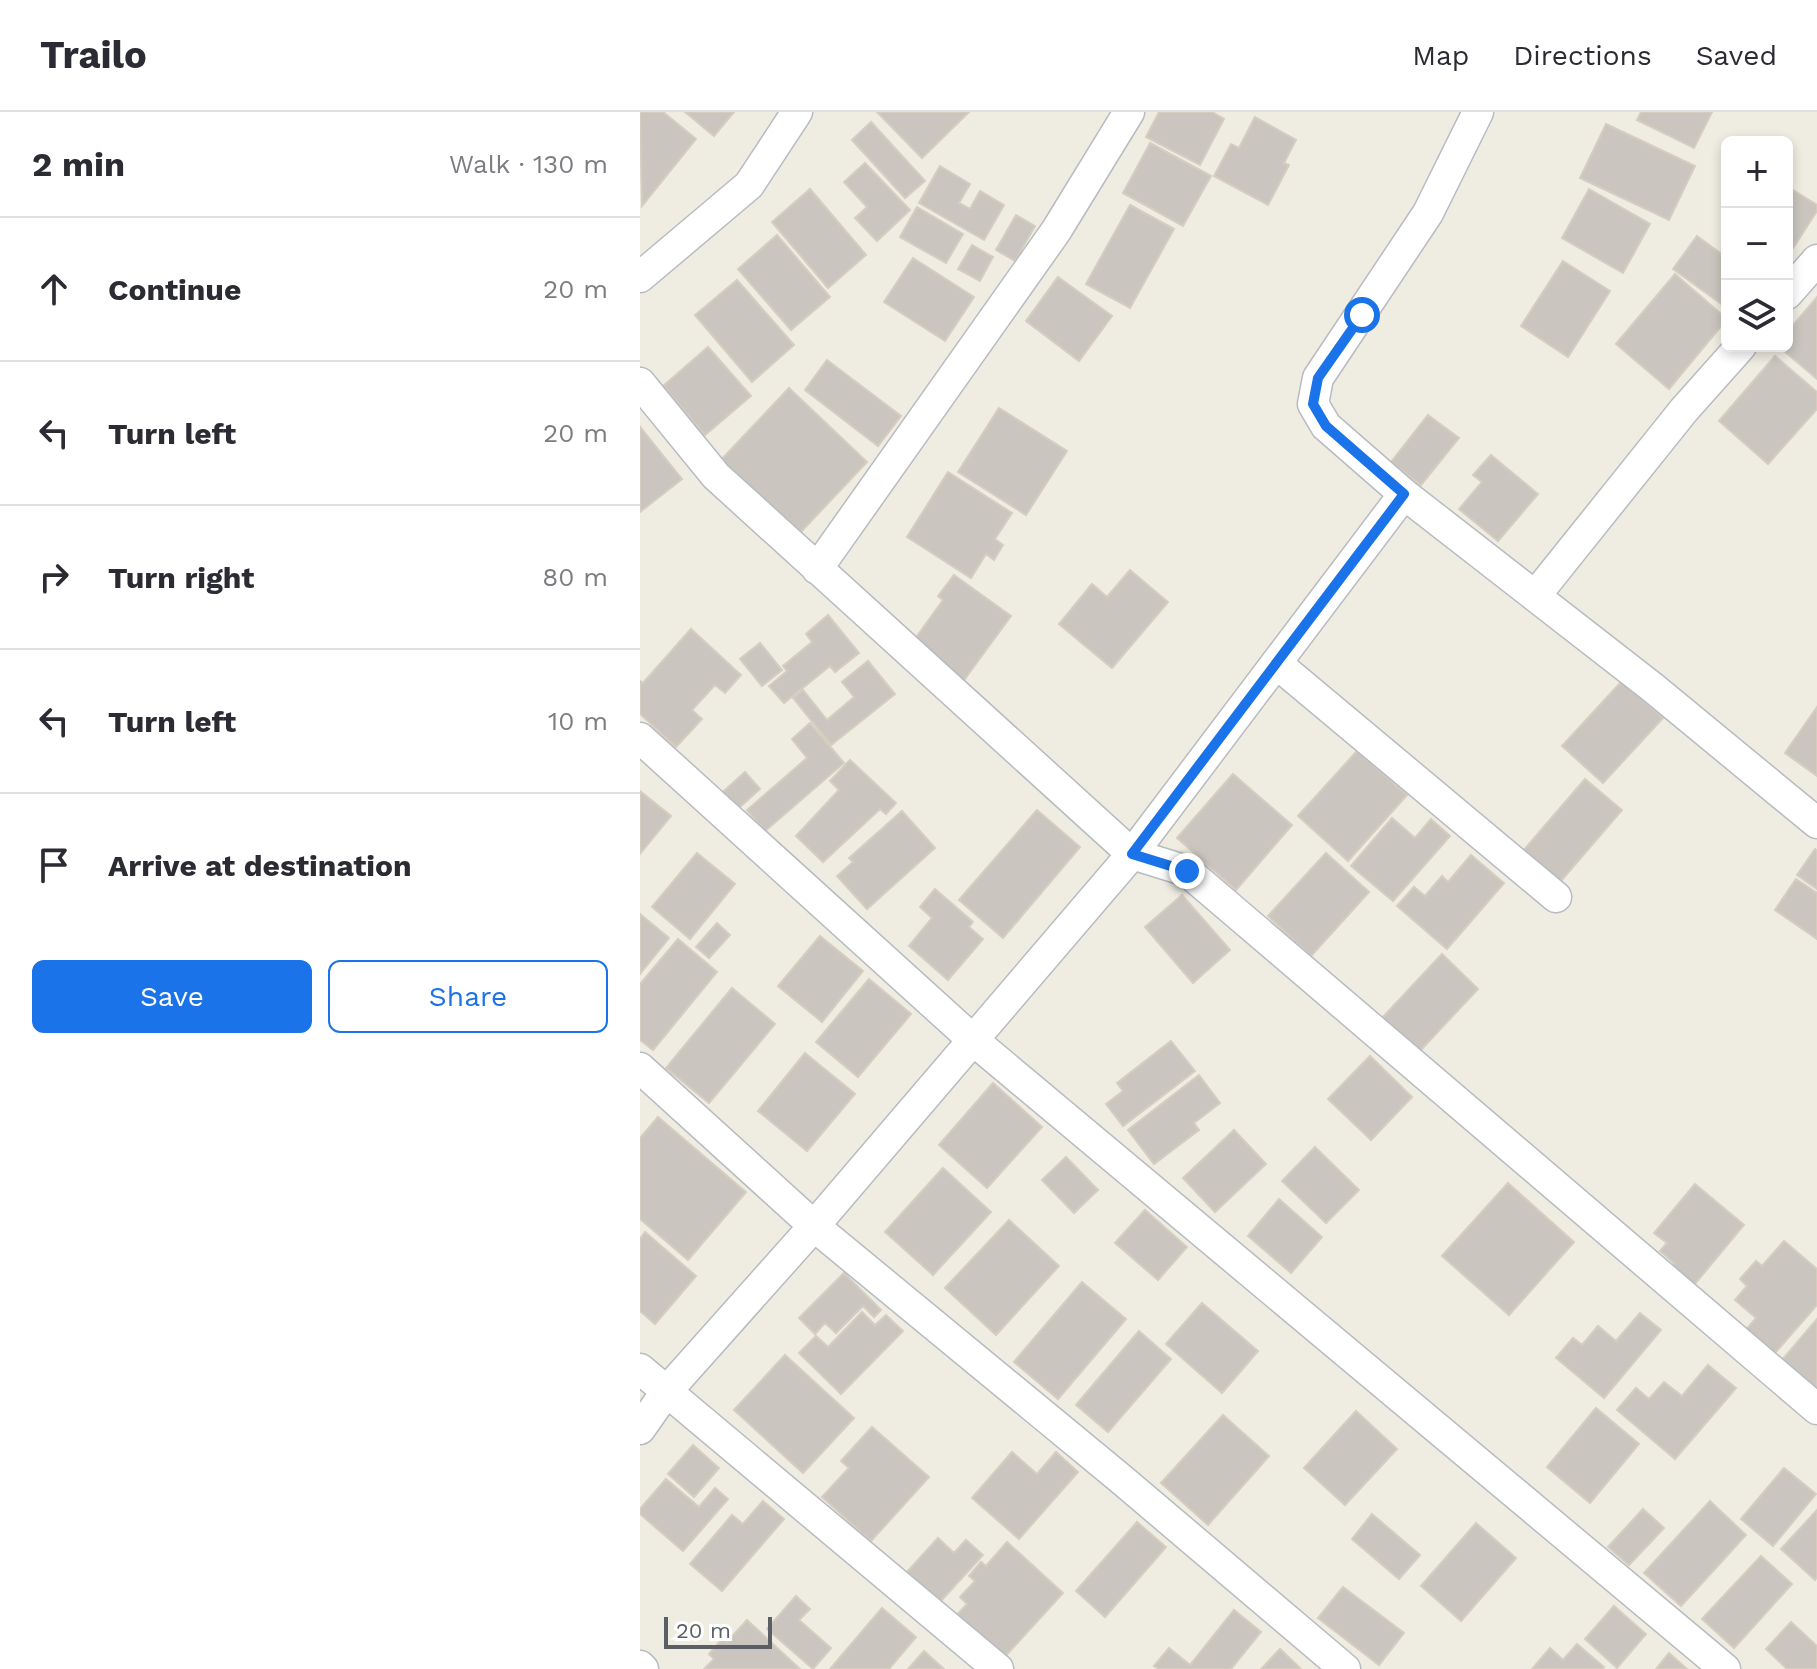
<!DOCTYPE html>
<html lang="en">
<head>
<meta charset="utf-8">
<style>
  :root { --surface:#fff; --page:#f2f2f3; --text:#2b2b33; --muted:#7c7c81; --line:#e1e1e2; --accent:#1a73e8 }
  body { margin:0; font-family:"Work Sans",sans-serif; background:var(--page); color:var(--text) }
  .controls { position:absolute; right:24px; top:24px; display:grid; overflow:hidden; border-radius:12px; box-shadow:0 4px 12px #0003 }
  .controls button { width:72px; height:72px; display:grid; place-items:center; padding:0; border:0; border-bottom:2px solid var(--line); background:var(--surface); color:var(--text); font:40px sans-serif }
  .scale { position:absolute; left:24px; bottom:20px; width:108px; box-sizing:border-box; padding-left:8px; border:4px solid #5b5f65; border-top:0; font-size:22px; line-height:28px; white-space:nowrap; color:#5b5f65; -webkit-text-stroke:6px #fff; paint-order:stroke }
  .stop { position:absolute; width:24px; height:24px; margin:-18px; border:6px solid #1a73e8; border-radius:50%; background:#fff }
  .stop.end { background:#1a73e8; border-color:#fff; box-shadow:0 2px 8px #0008 }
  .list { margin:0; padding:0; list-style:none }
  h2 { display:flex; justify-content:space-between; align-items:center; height:104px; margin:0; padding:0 32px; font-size:34px }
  h2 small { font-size:26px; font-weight:400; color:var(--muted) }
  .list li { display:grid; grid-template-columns:52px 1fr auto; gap:24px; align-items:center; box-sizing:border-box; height:144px; padding:0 32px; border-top:2px solid var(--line) }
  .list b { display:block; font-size:30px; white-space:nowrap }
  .list em { font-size:26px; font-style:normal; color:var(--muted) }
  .actions { display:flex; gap:16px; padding:24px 32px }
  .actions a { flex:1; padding:18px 0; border:2px solid var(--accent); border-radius:12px; text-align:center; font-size:28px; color:var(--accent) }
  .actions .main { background:var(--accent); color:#fff }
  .icon { flex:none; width:44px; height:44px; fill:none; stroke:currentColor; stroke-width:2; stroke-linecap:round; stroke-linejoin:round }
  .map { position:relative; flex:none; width:1177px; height:1557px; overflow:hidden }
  header { display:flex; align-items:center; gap:48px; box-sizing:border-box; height:112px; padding:0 40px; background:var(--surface); border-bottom:2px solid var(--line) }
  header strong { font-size:38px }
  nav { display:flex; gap:44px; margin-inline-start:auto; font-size:28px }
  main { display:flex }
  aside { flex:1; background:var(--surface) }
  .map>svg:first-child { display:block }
</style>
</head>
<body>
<header>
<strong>Trailo</strong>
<nav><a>Map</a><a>Directions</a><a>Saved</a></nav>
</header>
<main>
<aside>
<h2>2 min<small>Walk · 130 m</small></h2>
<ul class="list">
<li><svg class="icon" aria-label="ahead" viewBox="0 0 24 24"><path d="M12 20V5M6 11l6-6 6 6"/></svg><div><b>Continue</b></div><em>20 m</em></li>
<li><svg class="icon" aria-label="left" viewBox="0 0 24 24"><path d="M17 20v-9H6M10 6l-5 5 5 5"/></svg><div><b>Turn left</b></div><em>20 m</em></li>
<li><svg class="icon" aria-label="right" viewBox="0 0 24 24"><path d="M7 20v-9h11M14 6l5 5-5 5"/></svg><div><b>Turn right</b></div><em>80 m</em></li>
<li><svg class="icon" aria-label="left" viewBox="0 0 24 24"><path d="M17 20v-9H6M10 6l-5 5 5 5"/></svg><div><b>Turn left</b></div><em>10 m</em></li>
<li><svg class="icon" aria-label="arrive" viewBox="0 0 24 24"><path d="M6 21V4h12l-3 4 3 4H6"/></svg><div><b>Arrive at destination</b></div></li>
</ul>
<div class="actions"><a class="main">Save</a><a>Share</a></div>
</aside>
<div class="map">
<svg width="1177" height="1557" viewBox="0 0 1177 1557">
  <rect width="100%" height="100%" fill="#efece2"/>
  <!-- building -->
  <path fill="#cac6bf" stroke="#d4cdc0" stroke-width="2" d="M 0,0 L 23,0 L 56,27 L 2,94 Z
    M 45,0 L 94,0 L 74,24 Z
    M 237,0 L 329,0 L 282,46 Z
    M 519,0 L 572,0 L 584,7 L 560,53 L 506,25 Z
    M 1001,0 L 1072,0 L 1054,36 L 997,8 Z
    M 615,5 L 656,28 L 644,51 L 649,53 L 628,93 L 574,64 L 591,32 L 599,36 Z
    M 231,10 L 285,69 L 265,86 L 212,28 Z
    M 966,12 L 1055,54 L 1029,108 L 940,66 Z
    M 510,31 L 571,64 L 543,114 L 483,81 Z
    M 225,51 L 270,98 L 237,129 L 215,106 L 227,95 L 204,70 Z
    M 300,54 L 330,72 L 319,91 L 330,97 L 340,79 L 364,93 L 344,128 L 279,91 Z
    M 170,77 L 226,143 L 188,176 L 132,110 Z
    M 949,77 L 1010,112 L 983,161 L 922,126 Z
    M 1153,78 L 1177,93 L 1177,99 L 1148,144 L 1147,88 Z
    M 490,93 L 534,117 L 490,196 L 446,172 Z
    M 277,95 L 323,122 L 306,151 L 260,125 Z
    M 376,103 L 395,114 L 375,149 L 356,138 Z
    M 137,123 L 190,185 L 151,218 L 98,157 Z
    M 1057,124 L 1087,146 L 1087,196 L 1033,157 Z
    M 332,133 L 353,145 L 340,169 L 318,157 Z
    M 273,146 L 334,185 L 305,229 L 244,190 Z
    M 923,149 L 970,179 L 928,245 L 881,214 Z
    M 1035,162 L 1087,207 L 1029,277 L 976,232 Z
    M 418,165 L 472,204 L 439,249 L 386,209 Z
    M 97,168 L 154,233 L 112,270 L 55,203 Z
    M 1177,185 L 1177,267 L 1138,234 L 1147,234 L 1147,220 Z
    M 68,235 L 111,284 L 65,323 L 23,274 Z
    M 1135,244 L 1177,280 L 1177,297 L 1128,352 L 1079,309 Z
    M 187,248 L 261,304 L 238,334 L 165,278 Z
    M 149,276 L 227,350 L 158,423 L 80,349 Z
    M 359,296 L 427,339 L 386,403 L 318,360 Z
    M 788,303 L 819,326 L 781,373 L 751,350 Z
    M 0,315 L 42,367 L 0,400 Z
    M 851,343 L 898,382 L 858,429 L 819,397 L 842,370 L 833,363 Z
    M 308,360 L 372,401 L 355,427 L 363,433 L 354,448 L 346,442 L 331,466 L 267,425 Z
    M 490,458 L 528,490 L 472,556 L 419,512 L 452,472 L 467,485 Z
    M 314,463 L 371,504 L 324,568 L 272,531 L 303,488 L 298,484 Z
    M 188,503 L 219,541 L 195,560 L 190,554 L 144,591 L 129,574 L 147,559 L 143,554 L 172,530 L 166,522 Z
    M 51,517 L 101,563 L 85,581 L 75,573 L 52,598 L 62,607 L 36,635 L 0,602 L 0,569 L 3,571 Z
    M 120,531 L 142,558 L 122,574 L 100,547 Z
    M 228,549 L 255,582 L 191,633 L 153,586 L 163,578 L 187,608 L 214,585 L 202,570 Z
    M 982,569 L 1023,606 L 963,671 L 922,634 Z
    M 1177,595 L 1177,664 L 1145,641 Z
    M 170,611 L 204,651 L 125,719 L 107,698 L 167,646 L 152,627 Z
    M 717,639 L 767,683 L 708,749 L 658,704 Z
    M 210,648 L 256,691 L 246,702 L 240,697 L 183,750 L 156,724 L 199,678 L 190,669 Z
    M 105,660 L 120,677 L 91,703 L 76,686 Z
    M 593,662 L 652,713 L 596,778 L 537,726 Z
    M 945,667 L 982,698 L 920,770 L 883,739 Z
    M 0,679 L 31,704 L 0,742 Z
    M 397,698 L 440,735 L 363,826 L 319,788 Z
    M 262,699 L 295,736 L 227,797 L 197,764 L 213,750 L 209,746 Z
    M 752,706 L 775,726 L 791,707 L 810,724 L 753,789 L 711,754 Z
    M 1175,737 L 1177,739 L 1177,777 L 1157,763 Z
    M 57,741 L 95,772 L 50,827 L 12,795 Z
    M 686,741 L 729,780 L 671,844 L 628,804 Z
    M 831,743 L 864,771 L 807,837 L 757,794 L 774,775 L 785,784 L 802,764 L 808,770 Z
    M 1156,767 L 1177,781 L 1177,827 L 1135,798 Z
    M 295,777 L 333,810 L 329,815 L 343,827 L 308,868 L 269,834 L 292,806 L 280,795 Z
    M 542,783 L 590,838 L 553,871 L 505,815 Z
    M 0,802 L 29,826 L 0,862 Z
    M 77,811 L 90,823 L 69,846 L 56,835 Z
    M 180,824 L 223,859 L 182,910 L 138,874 Z
    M 38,827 L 77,860 L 13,938 L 0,928 L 0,872 Z
    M 802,842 L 838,877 L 778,941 L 741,907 Z
    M 229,867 L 271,902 L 218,965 L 176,930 Z
    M 92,876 L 135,912 L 69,991 L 26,956 Z
    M 531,929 L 555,959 L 483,1014 L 466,992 L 483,979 L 477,971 Z
    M 165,941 L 215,982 L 167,1039 L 118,999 Z
    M 730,944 L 772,985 L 731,1028 L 688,987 Z
    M 559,963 L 580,991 L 554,1011 L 559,1018 L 514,1052 L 488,1018 Z
    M 353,971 L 402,1015 L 347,1076 L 299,1033 Z
    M 18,1005 L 106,1080 L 48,1148 L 0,1107 L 0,1026 Z
    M 594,1018 L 626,1052 L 575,1100 L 543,1066 Z
    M 675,1035 L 719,1078 L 686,1111 L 642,1069 Z
    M 426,1045 L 458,1078 L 434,1101 L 402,1068 Z
    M 303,1056 L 351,1100 L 293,1163 L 245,1120 Z
    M 868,1071 L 934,1130 L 869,1203 L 802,1144 Z
    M 1055,1072 L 1104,1113 L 1049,1179 L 1026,1160 L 1034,1151 L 1020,1139 L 1027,1131 L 1014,1121 Z
    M 639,1087 L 682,1125 L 651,1161 L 608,1124 Z
    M 505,1098 L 547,1135 L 518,1168 L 475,1131 Z
    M 369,1108 L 419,1154 L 356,1223 L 305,1176 Z
    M 5,1120 L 56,1164 L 15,1212 L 0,1199 L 0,1127 Z
    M 1144,1129 L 1177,1157 L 1177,1193 L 1134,1242 L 1106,1218 L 1116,1206 L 1095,1188 L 1107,1174 L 1100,1167 L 1116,1149 L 1122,1154 Z
    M 204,1161 L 241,1198 L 234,1205 L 223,1194 L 196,1221 L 185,1211 L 175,1222 L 159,1206 Z
    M 442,1170 L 486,1207 L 418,1287 L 374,1250 Z
    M 562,1191 L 618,1239 L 582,1281 L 526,1232 Z
    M 222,1200 L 235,1213 L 246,1203 L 263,1219 L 201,1282 L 159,1241 L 176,1224 L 188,1235 Z
    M 1000,1201 L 1021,1218 L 964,1286 L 916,1246 L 933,1226 L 942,1233 L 958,1214 L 976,1229 Z
    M 1177,1207 L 1177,1291 L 1136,1255 Z
    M 499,1219 L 531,1247 L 468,1320 L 436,1293 Z
    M 145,1243 L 214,1306 L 163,1361 L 94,1298 Z
    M 1068,1253 L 1096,1276 L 1035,1347 L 977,1298 L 996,1276 L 1009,1287 L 1024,1270 L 1042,1284 Z
    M 956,1296 L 999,1332 L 950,1391 L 907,1355 Z
    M 716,1299 L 757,1337 L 705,1393 L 664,1356 Z
    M 583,1303 L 629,1344 L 568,1413 L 521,1371 Z
    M 232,1315 L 289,1365 L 231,1429 L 182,1385 L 209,1356 L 201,1349 Z
    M 53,1333 L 79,1356 L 54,1385 L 28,1362 Z
    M 372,1340 L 397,1362 L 416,1340 L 438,1360 L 379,1427 L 332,1386 Z
    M 1144,1356 L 1176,1382 L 1133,1434 L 1101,1407 Z
    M 26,1367 L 59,1395 L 75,1376 L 88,1387 L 43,1439 L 0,1402 L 0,1397 Z
    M 123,1389 L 144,1407 L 82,1479 L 50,1452 L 92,1403 L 103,1412 Z
    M 1070,1389 L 1106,1423 L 1041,1494 L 1004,1461 Z
    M 1003,1397 L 1024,1416 L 989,1453 L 968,1435 Z
    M 1177,1398 L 1177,1465 L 1175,1468 L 1141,1437 Z
    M 732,1402 L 780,1443 L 759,1467 L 712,1427 Z
    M 497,1410 L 526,1435 L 465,1505 L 436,1479 Z
    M 836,1411 L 876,1446 L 821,1509 L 781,1474 Z
    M 298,1426 L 314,1441 L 326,1428 L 343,1443 L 299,1491 L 266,1461 Z
    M 367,1430 L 423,1481 L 360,1550 L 313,1507 L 327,1492 L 320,1485 L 335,1469 L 329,1464 L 341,1450 L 346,1454 Z
    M 1121,1444 L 1152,1472 L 1094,1536 L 1062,1507 Z
    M 703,1475 L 764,1521 L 739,1553 L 678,1506 Z
    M 156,1484 L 170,1497 L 159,1508 L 191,1536 L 173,1557 L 127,1517 Z
    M 974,1494 L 1006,1522 L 977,1556 L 945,1527 Z
    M 242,1496 L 276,1525 L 249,1557 L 190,1557 Z
    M 594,1498 L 621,1520 L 591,1557 L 519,1557 L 514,1554 L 529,1536 L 550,1553 Z
    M 107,1508 L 160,1557 L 64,1557 L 74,1547 L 69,1542 L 83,1526 L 87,1530 Z
    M 1151,1510 L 1177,1534 L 1177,1557 L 1147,1557 L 1126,1537 Z
    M 937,1532 L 964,1555 L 962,1557 L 892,1557 L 910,1536 L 923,1548 Z
    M 640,1537 L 661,1557 L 621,1557 Z
    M 284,1539 L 304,1557 L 268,1557 Z
    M 1029,1541 L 1047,1557 L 1016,1557 Z"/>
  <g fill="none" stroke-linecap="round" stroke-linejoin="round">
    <!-- street casing -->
    <g stroke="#b8bbc0" stroke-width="33">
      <path id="street" d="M 838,0 L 788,101 L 678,266 L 673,292 L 686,314 L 764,382 L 1012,575 L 1177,711
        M 0,165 L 109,73 L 157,0
        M 1147,182 L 1177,148
        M 0,271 L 76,364 L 492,742 L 547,759 L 1177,1297
        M 177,457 L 416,119 L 489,0
        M 895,484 L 1044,298 L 1101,234
        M 636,551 L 916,785
        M 0,626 L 333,928 L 1085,1557
        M 0,956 L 174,1114 L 481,1367 L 705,1557
        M 0,1257 L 358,1557
        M 0,1317 L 26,1280 L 174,1114 L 492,742 L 764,382
        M 0,1554 L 3,1557"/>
    </g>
    <!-- street -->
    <use href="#street" stroke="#fff" stroke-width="30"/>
  </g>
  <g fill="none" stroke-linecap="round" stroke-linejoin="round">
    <!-- route -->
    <path stroke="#1a73e8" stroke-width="10" d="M 547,759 L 492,742 L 764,382 L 686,314 L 673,292 L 678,266 L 722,203"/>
  </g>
</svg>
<div class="controls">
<button>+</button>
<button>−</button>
<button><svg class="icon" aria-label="layers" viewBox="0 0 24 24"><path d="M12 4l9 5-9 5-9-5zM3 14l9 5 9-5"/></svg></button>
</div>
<div class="scale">20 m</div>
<div class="stop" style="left:722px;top:203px"></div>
<div class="stop end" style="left:547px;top:759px"></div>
</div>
</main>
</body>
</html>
